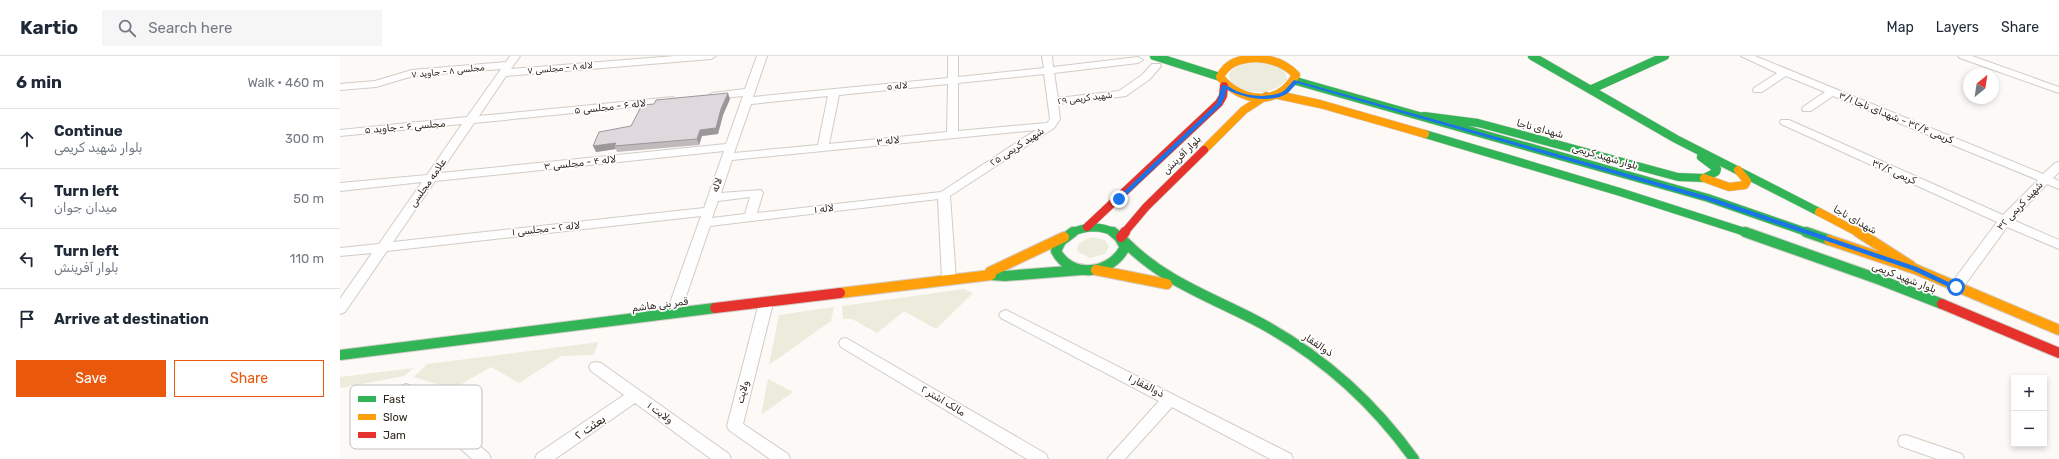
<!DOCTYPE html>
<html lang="en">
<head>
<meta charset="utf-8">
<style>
  :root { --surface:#fff; --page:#f6f6f7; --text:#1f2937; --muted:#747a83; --line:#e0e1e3; --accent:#ea580c }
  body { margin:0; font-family:Rubik,"Noto Naskh Arabic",sans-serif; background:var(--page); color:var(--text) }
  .controls { position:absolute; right:12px; bottom:12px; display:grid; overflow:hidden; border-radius:0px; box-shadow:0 2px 6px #0003 }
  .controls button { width:36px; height:36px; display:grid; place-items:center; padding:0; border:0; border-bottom:1px solid var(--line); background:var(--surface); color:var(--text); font:20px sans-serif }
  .compass { position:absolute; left:1623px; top:12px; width:36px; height:36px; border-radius:50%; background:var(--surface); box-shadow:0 2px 6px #0003; rotate:30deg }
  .stop { position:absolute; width:12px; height:12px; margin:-9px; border:3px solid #1a73e8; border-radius:50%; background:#fff }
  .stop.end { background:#1a73e8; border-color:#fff; box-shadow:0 1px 4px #0008 }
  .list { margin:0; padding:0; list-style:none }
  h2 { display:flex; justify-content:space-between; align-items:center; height:52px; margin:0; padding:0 16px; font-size:17px }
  h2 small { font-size:13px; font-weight:400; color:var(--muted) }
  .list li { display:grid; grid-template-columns:26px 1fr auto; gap:12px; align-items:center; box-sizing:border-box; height:60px; padding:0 16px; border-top:1px solid var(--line) }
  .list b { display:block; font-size:15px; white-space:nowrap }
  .list p { margin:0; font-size:13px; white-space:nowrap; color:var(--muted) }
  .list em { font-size:13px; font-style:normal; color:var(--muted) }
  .actions { display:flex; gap:8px; padding:12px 16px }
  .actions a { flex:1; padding:9px 0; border:1px solid var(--accent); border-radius:0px; text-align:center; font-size:14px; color:var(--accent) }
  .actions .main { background:var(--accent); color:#fff }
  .icon { flex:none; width:22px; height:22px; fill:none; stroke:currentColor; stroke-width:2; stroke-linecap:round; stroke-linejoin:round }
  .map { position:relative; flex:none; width:1719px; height:403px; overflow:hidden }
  header { display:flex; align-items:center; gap:24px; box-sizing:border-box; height:56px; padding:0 20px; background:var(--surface); border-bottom:1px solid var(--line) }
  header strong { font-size:19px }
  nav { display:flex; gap:22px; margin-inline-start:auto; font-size:14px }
  .search { width:280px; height:36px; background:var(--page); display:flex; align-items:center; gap:10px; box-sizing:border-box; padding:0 14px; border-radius:0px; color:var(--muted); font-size:15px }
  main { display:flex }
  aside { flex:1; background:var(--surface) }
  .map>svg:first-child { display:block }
</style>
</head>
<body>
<header>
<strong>Kartio</strong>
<div class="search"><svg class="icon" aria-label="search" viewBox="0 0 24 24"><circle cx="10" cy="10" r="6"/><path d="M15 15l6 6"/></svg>Search here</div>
<nav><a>Map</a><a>Layers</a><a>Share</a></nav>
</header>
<main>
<aside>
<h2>6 min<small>Walk · 460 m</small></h2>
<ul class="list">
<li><svg class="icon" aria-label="ahead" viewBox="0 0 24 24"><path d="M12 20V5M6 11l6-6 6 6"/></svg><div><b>Continue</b><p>بلوار شهید کریمی</p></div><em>300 m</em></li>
<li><svg class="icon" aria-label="left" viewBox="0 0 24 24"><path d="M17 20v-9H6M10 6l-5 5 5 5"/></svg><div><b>Turn left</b><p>میدان جوان</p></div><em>50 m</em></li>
<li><svg class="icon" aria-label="left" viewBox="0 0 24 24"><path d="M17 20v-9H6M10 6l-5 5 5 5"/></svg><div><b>Turn left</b><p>بلوار آفرینش</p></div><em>110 m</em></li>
<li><svg class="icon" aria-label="arrive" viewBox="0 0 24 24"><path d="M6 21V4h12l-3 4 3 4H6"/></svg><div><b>Arrive at destination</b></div></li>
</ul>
<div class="actions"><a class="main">Save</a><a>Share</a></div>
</aside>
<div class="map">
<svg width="1719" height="403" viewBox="0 0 1719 403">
  <rect width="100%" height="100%" fill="#fcf9f6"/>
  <!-- green -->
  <path fill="#ececdd" d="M 911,7 C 924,7 947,8 947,24 C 931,39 912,40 892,28 L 889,19 C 893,10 902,8 911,7 Z
    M 751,181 L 765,184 L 769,191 L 765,198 L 750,202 L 738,196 L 737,193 L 739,187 Z
    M 624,233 L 633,237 L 596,273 L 564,255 L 537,277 L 512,263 L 503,263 L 502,250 Z
    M 494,251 L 491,265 L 429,309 L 439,259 Z
    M 259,286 L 253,299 L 221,300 L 179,327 L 151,311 L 113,333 L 74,321 L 87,308 Z
    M 74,312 L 64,320 L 0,332 L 0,321 Z
    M 428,323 L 453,336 L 421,359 Z"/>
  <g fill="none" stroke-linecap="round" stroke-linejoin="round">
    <!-- street casing -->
    <g stroke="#d2ccc6" stroke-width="2">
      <path id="street" d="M 170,0 L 180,0 L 171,13 L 335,0 L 376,0 L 371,3 L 166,20 L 139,60 L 333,41 L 338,44 L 333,47 L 134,67 L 100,117 L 386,88 L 403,40 L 372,43 L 367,40 L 372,37 L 405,33 L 417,0 L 427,0 L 413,41 L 608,22 L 608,0 L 618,0 L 618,21 L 704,12 L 702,0 L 712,0 L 713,11 L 798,1 L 803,4 L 798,7 L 714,17 L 718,42 L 779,35 L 802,19 L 812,8 L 820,8 L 821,10 L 810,23 L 786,40 L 718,48 L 720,63 L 714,72 L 610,140 L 616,223 L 614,226 L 604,226 L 602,223 L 598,143 L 370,170 L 340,258 L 338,261 L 328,261 L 326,258 L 361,160 L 47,195 L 5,256 L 0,258 L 0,243 L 32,197 L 0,200 L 0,192 L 39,188 L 82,126 L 0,135 L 0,127 L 87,119 L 122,68 L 0,80 L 0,74 L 127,61 L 161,13 L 73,20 L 36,31 L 0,34 L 0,28 L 35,25 L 72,14 L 166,6 ZM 704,18 L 710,63 L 707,67 L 618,75 L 618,27 ZM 608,28 L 607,76 L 489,88 L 499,39 ZM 488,40 L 478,89 L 394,97 L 411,48 ZM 696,74 L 601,136 L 417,157 L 423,137 L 421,134 L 381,137 L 392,104 ZM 384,95 L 364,152 L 53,186 L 95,125 ZM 410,141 L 405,158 L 372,162 L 378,145 Z
        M 1401,0 L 1415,0 L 1703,118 L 1715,107 L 1719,106 L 1719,116 L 1713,122 L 1719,125 L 1719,133 L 1707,128 L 1673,164 L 1719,184 L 1719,193 L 1667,171 L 1621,234 L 1611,234 L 1609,231 L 1611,228 L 1657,166 L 1441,68 L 1440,66 L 1441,64 L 1449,64 L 1663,159 L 1698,124 L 1493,40 L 1471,55 L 1463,55 L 1462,53 L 1463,51 L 1485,36 L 1446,20 L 1422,36 L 1414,36 L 1413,34 L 1414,32 L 1437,17 Z
        M 1618,0 L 1632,0 L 1719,31 L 1719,37 L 1620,2 Z
        M 426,242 L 431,244 L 433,247 L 403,368 L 448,398 L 450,403 L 430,403 L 389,374 L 387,370 L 419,247 L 421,244 Z
        M 666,254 L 951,398 L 953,403 L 930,403 L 832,351 L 785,403 L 767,403 L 819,345 L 661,262 L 659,259 L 661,256 Z
        M 506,282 L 706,398 L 708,403 L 687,403 L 501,291 L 499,287 L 501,283 Z
        M 256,306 L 261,307 L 389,398 L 391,403 L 371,403 L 295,347 L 215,403 L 195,403 L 197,398 L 284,339 L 251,315 L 249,311 L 251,307 Z
        M 66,328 L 71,330 L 149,398 L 151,403 L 132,403 L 61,338 L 58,334 L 61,330 Z
        M 1566,379 L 1622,398 L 1624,403 L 1597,403 L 1560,390 L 1558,385 L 1560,380 Z"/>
    </g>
    <!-- fast-far1 casing -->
    <g stroke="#d2ccc6" stroke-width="9">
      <path id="fast-far1" d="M 814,0 L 880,21
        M 1192,0 L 1336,83 L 1479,156
        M 956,25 L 1368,142 L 1469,177
        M 1252,33 L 1325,0
        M 1084,60 L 1138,67 L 1338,121 L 1364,122 L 1376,116 L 1377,113 L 1361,101
        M 1085,78 L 1280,136 L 1408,177
        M 731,177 C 746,170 760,169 775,177"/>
    </g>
    <!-- fast casing -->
    <g stroke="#d2ccc6" stroke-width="12">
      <path id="fast" d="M 733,176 L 721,185 L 716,195 C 731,224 772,218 785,191 L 779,181 L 773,176
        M 1405,176 L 1538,223 L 1602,248
        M 1466,176 L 1489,184
        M 784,185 C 822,224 866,239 913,263 C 979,297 1031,343 1074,403
        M 651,219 L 665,220 L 741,214
        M 0,299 L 375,252"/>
    </g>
    <!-- slow-far1 casing -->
    <g stroke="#d2ccc6" stroke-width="9">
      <path id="slow-far1" d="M 916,2 C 932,3 945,7 956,19 C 939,51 901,47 880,21 C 887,6 900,3 916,2 Z
        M 938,39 L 980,48 L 1085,78
        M 864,94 L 904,54 L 926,40
        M 1364,122 L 1389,131 L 1405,129 L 1407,125 L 1398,114
        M 1479,156 L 1519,177"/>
    </g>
    <!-- slow casing -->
    <g stroke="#d2ccc6" stroke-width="12">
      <path id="slow" d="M 1518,176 L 1571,210
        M 1489,184 L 1575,213 L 1719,274
        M 756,214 L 827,228
        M 650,216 L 724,181
        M 500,237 L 651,219"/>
    </g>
    <!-- jam-far1 casing -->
    <g stroke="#d2ccc6" stroke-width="9">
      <path id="jam-far1" d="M 747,171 L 879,47 L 883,40 L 884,30
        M 784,177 L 806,151 L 864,94"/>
    </g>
    <!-- jam casing -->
    <g stroke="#d2ccc6" stroke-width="12">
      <path id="jam" d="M 781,181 L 785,176
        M 1602,248 L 1719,297
        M 375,252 L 500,237"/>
    </g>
    <!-- street -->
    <use href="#street" fill="#fffefe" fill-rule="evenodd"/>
    <!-- fast-far1 -->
    <use href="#fast-far1" stroke="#30b455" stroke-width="8"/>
    <!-- fast -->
    <use href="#fast" stroke="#30b455" stroke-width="10"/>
    <!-- slow-far1 -->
    <use href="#slow-far1" stroke="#ff9f0a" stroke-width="8"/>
    <!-- slow -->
    <use href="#slow" stroke="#ff9f0a" stroke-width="10"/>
    <!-- jam-far1 -->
    <use href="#jam-far1" stroke="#e5322d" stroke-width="8"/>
    <!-- jam -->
    <use href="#jam" stroke="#e5322d" stroke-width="10"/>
  </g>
  <!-- wall -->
  <path fill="#c0babd" d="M 390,43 L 383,59 L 378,78 L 362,80 L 359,89 L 277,96 L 276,93 L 256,96 L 291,70 Z"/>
  <!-- shaded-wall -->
  <path fill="#9c979a" d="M 388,37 L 390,43 L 383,59 L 378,78 L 362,80 L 359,89 L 357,83 L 360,74 L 381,53 Z
    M 276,87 L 274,90 L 276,93 L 256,96 L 253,90 Z"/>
  <!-- building -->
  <path fill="#dfd8dc" stroke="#9c979a" d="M 388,37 L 381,53 L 376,72 L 360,74 L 357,83 L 274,90 L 276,87 L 253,90 L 259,76 L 291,70 L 302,49 L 314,48 L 316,44 Z"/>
  <!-- route -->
  <path fill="#1a73e8" d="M 954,24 L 1370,141 L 1577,211 L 1619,231 L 1613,233 L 1572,214 L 1366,144 L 957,27 C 954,30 951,34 948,37 C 931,48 903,42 886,33 L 885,40 L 881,49 L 781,144 L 776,143 L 877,47 L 882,29 C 889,29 893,34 899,36 C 911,41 935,42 945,34 C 948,31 951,27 954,24 Z"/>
  <g text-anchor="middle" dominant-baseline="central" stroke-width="3.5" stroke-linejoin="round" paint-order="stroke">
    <!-- far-street labels -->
    <g font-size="9" fill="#2e251c" stroke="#fff">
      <text transform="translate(220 12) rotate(-5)">لاله ۸ - مجلسی ۷</text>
      <text transform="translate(108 15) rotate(-6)">مجلسی ۸ - جاوید ۷</text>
      <text transform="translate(557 30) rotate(-6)">لاله ۵</text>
      <text transform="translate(745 42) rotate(-7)">شهید کریمی ۲۹</text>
    </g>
    <!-- street labels -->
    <g font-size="10" fill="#2e251c" stroke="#fff">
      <text transform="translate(270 51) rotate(-6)">لاله ۶ - مجلسی ۵</text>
      <text transform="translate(1556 62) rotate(22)">کریمی ۳۲/۴ - شهدای ناجا ۳/۱</text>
      <text transform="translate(65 71) rotate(-5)">مجلسی ۶ - جاوید ۵</text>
      <text transform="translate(1200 73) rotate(15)">شهدای ناجا</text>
      <text transform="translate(548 85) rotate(-6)">لاله ۳</text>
      <text transform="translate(677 91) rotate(-33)">شهید کریمی ۲۵</text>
      <text transform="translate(842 99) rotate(-45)">بلوار آفرینش</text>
      <text transform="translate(1265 101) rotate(16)">بلوار شهید کریمی</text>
      <text transform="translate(240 107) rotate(-6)">لاله ۴ - مجلسی ۳</text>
      <text transform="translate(1554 116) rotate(24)">کریمی ۳۲/۲</text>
      <text transform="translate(88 127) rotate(-55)">علامه مجلسی</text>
      <text transform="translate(377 129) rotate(-71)">لاله</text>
      <text transform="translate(1680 150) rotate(-47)">شهید کریمی ۳۲</text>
      <text transform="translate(484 153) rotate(-7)">لاله ۱</text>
      <text transform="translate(1515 164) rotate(29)">شهدای ناجا</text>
      <text transform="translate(206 173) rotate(-6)">لاله ۲ - مجلسی ۱</text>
      <text transform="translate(1564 222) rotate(21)">بلوار شهید کریمی</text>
      <text transform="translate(320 249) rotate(-7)">قمر بنی هاشم</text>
      <text transform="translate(978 289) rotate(34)">ذوالفقار</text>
      <text transform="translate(806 330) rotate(27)">ذوالفقار ۱</text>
      <text transform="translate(403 336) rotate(-76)">ولایت</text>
      <text transform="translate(603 345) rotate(31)">مالک اشتر ۲</text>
      <text transform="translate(320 357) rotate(36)">ولایت ۱</text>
    </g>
    <!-- near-street labels -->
    <g font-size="12" fill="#2e251c" stroke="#fff">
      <text transform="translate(250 371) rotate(-34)">بعثت ۲</text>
    </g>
  </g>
  <!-- legend -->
  <rect x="10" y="329" width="132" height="64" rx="6" fill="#fff" stroke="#c0bebb" stroke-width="1"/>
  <rect x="18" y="340" width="18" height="6" fill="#30b455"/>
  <rect x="18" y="358" width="18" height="6" fill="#ff9f0a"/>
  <rect x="18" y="376" width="18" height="6" fill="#e5322d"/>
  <g font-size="11" fill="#2e251c">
    <text x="43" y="347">Fast</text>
    <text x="43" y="365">Slow</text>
    <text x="43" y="383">Jam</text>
  </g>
</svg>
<div class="controls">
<button>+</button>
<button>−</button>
</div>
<svg class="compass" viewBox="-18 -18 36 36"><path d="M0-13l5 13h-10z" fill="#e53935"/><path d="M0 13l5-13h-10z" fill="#747a83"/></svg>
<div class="stop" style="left:1616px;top:231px"></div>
<div class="stop end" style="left:779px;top:143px"></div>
</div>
</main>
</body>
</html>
